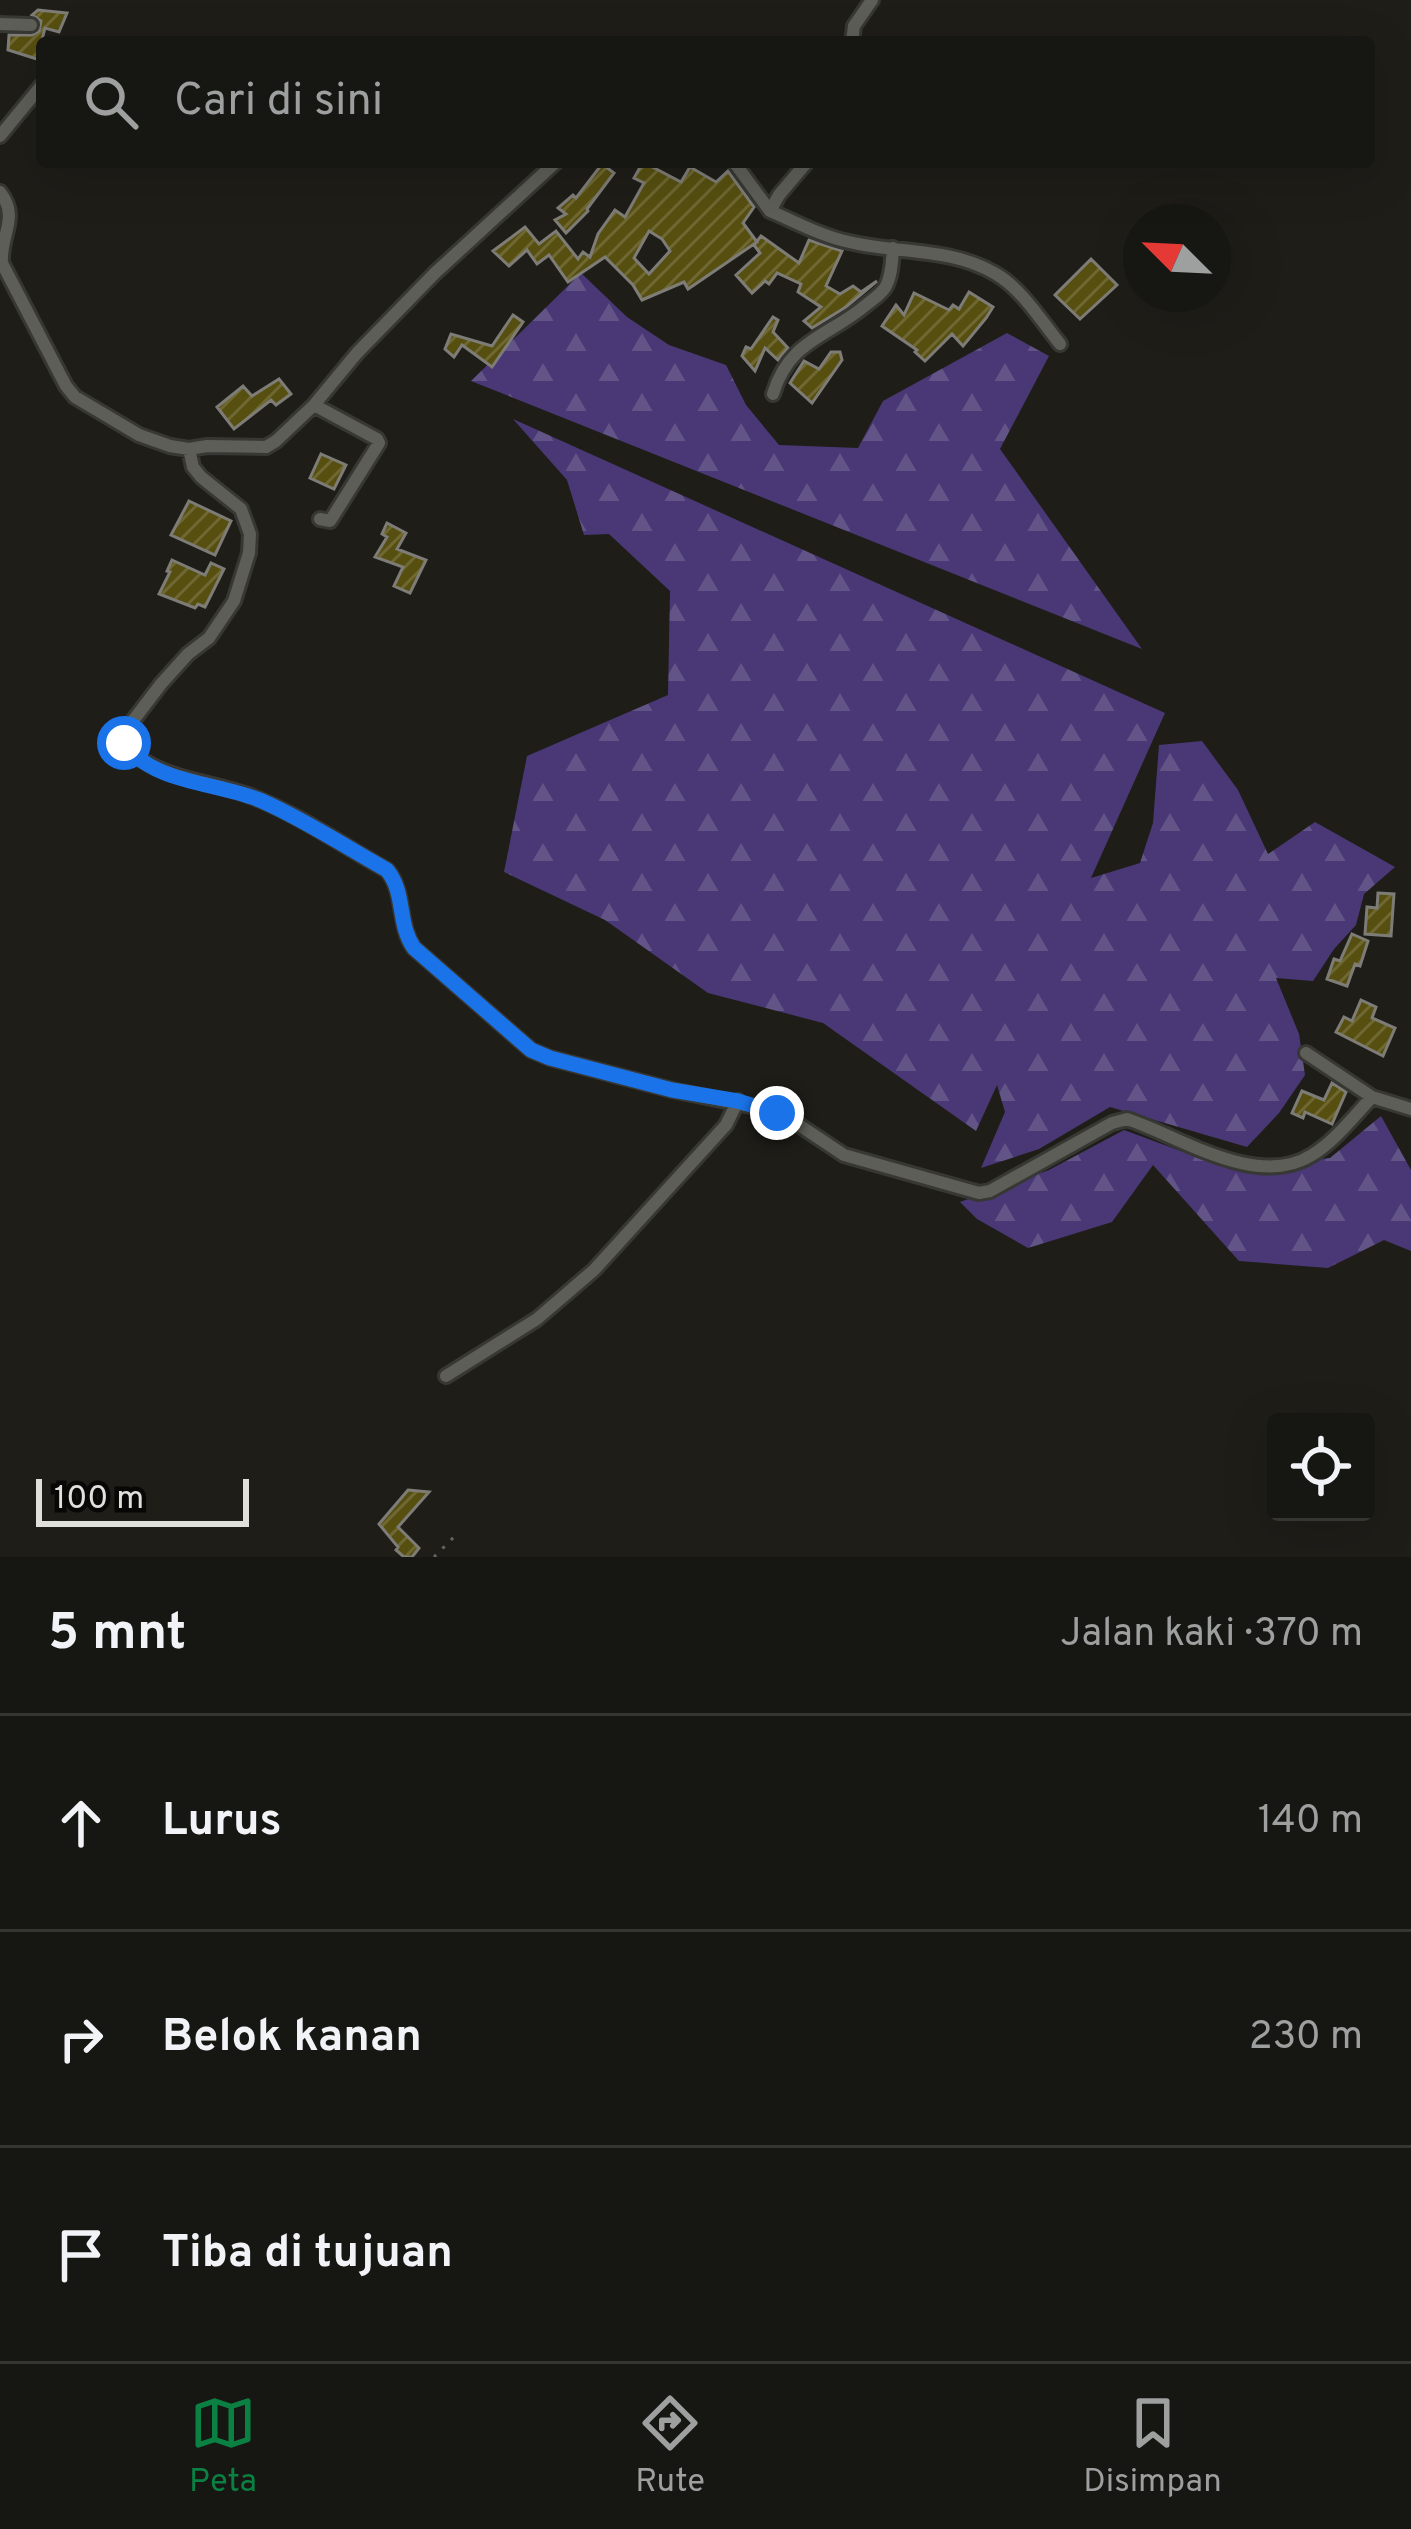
<!DOCTYPE html>
<html lang="id">
<head>
<meta charset="utf-8">
<style>
  :root { --surface:#161612; --page:#1f1f1b; --text:#f1f3f6; --muted:#9e9f9f; --line:#353532; --accent:#0b8043 }
  body { margin:0; font-family:Overpass,sans-serif; background:var(--page); color:var(--text) }
  .controls { position:absolute; right:36px; bottom:36px; display:grid; overflow:hidden; border-radius:12px; box-shadow:0 12px 48px #0002 }
  .controls button { width:108px; height:108px; display:grid; place-items:center; padding:0; border:0; border-bottom:3px solid var(--line); background:var(--surface); color:var(--text); font:60px sans-serif }
  .compass { position:absolute; left:1123px; top:204px; width:108px; height:108px; border-radius:50%; background:var(--surface); box-shadow:0 12px 48px #0002; rotate:294deg }
  .scale { position:absolute; left:36px; bottom:30px; width:213px; box-sizing:border-box; padding-left:12px; border:6px solid #dfdfdb; border-top:0; font-size:33px; line-height:42px; white-space:nowrap; color:#dfdfdb; -webkit-text-stroke:9px #080706; paint-order:stroke }
  .stop { position:absolute; width:36px; height:36px; margin:-27px; border:9px solid #1a73e8; border-radius:50%; background:#fff }
  .stop.end { background:#1a73e8; border-color:#fff; box-shadow:0 3px 12px #0008 }
  .list { margin:0; padding:0; list-style:none }
  h2 { display:flex; justify-content:space-between; align-items:center; height:156px; margin:0; padding:0 48px; font-size:51px }
  h2 small { font-size:39px; font-weight:400; color:var(--muted) }
  .list li { display:grid; grid-template-columns:78px 1fr auto; gap:36px; align-items:center; box-sizing:border-box; height:216px; padding:0 48px; border-top:3px solid var(--line) }
  .list b { display:block; font-size:45px; white-space:nowrap }
  .list em { font-size:39px; font-style:normal; color:var(--muted) }
  .icon { flex:none; width:66px; height:66px; fill:none; stroke:currentColor; stroke-width:2; stroke-linecap:round; stroke-linejoin:round }
  .map { position:relative; flex:none; width:1411px; height:1557px; overflow:hidden }
  .search { position:absolute; background:var(--surface); box-shadow:0 12px 48px #0002; left:36px; right:36px; top:36px; height:132px; display:flex; align-items:center; gap:30px; box-sizing:border-box; padding:0 42px; border-radius:12px; color:var(--muted); font-size:45px }
  .sheet { height:804px; background:var(--surface) }
  nav { display:flex; justify-content:space-around; align-items:center; box-sizing:border-box; height:168px; border-top:3px solid var(--line); background:var(--surface); font-size:33px; color:var(--muted) }
  nav a { display:grid; justify-items:center; gap:6px }
  nav .on { color:var(--accent) }
  .map>svg:first-child { display:block }
</style>
</head>
<body>
<div class="map">
<svg width="1411" height="1557" viewBox="0 0 1411 1557">
  <defs>
    <pattern id="forest-firs" width="22" height="20" patternUnits="userSpaceOnUse" patternTransform="scale(3)"><rect width="22" height="20" fill="#493875"/><path d="M5 1l3.5 6h-7zM16 11l3.5 6h-7z" fill="#635488"/></pattern>
    <pattern id="building-hatch" width="6" height="6" patternUnits="userSpaceOnUse" patternTransform="scale(3)"><rect width="6" height="6" fill="#574f10"/><path d="M-1 1l2-2M0 6l6-6M5 7l2-2" fill="none" stroke="#6f6832"/></pattern>
  </defs>
  <rect width="100%" height="100%" fill="#1e1d18"/>
  <!-- forest -->
  <path fill="url(#forest-firs)" d="M 581,273 L 627,317 L 669,345 L 726,365 L 746,405 L 779,445 L 858,448 L 883,401 L 1007,333 L 1049,356 L 1000,449 L 1142,649 L 471,381 Z
    M 513,419 L 1165,713 L 1091,878 L 1140,863 L 1153,823 L 1159,745 L 1202,741 L 1238,790 L 1268,854 L 1315,822 L 1395,867 L 1364,894 L 1356,925 L 1334,949 L 1313,981 L 1276,978 L 1299,1034 L 1305,1075 L 1279,1113 L 1247,1147 L 1110,1107 L 1039,1149 L 981,1168 L 1005,1112 L 997,1085 L 976,1131 L 823,1023 L 708,993 L 605,920 L 504,872 L 527,756 L 668,695 L 670,591 L 609,534 L 584,535 L 567,480 Z
    M 1381,1116 L 1411,1170 L 1411,1251 L 1384,1240 L 1328,1268 L 1239,1261 L 1153,1165 L 1112,1222 L 1028,1248 L 977,1219 L 960,1202 L 1049,1170 L 1124,1130 L 1232,1170 L 1330,1158 Z"/>
  <!-- building -->
  <path fill="url(#building-hatch)" stroke="#7d7c76" stroke-width="3" fill-rule="evenodd" d="M 38,10 L 67,13 L 59,32 L 45,28 L 37,59 L 8,50 L 9,35 L 32,35 L 39,31 L 41,21 L 32,15 Z
    M 643,162 L 681,182 L 690,167 L 716,182 L 728,171 L 754,207 L 743,223 L 757,242 L 688,289 L 684,282 L 642,300 L 633,285 L 605,257 L 568,282 L 549,255 L 537,264 L 527,250 L 509,266 L 493,251 L 525,227 L 539,244 L 556,231 L 578,259 L 583,252 L 590,257 L 598,234 L 615,210 L 625,217 L 644,183 L 634,178 ZM 649,231 L 662,239 L 670,251 L 649,274 L 634,258 Z
    M 602,164 L 614,173 L 587,209 L 588,211 L 566,233 L 555,220 L 566,214 L 558,208 L 573,195 L 576,198 Z
    M 761,236 L 799,263 L 809,240 L 842,251 L 826,286 L 840,294 L 853,286 L 861,292 L 877,281 L 846,307 L 812,328 L 804,321 L 821,307 L 798,292 L 801,284 L 777,273 L 769,284 L 765,281 L 752,293 L 736,275 L 760,253 L 754,245 Z
    M 1091,259 L 1117,285 L 1080,319 L 1055,295 Z
    M 969,292 L 993,307 L 986,318 L 963,346 L 952,334 L 925,361 L 915,352 L 917,350 L 882,326 L 896,305 L 904,315 L 914,293 L 949,310 L 953,305 L 959,309 Z
    M 513,315 L 523,322 L 492,367 L 462,345 L 454,357 L 445,349 L 451,334 L 492,346 Z
    M 773,317 L 778,320 L 773,332 L 788,348 L 778,360 L 765,348 L 755,371 L 742,356 L 746,347 L 751,349 Z
    M 831,352 L 840,352 L 842,360 L 812,403 L 790,383 L 804,361 L 819,369 Z
    M 279,379 L 291,394 L 276,405 L 271,400 L 234,429 L 217,407 L 243,386 L 252,396 Z
    M 321,454 L 346,465 L 334,489 L 310,478 Z
    M 189,501 L 231,521 L 215,555 L 171,535 Z
    M 387,523 L 406,533 L 397,549 L 426,560 L 410,593 L 394,586 L 403,567 L 375,557 L 387,537 L 382,534 Z
    M 172,560 L 205,575 L 211,563 L 224,569 L 205,607 L 198,604 L 195,608 L 159,594 L 170,572 L 167,571 Z
    M 1378,893 L 1394,894 L 1391,936 L 1365,934 L 1367,907 L 1377,908 Z
    M 1352,934 L 1368,941 L 1360,966 L 1355,964 L 1347,986 L 1327,979 L 1334,959 L 1340,961 Z
    M 1361,1000 L 1376,1007 L 1372,1018 L 1395,1028 L 1383,1056 L 1336,1032 L 1344,1017 L 1352,1021 Z
    M 1332,1083 L 1346,1092 L 1332,1124 L 1305,1112 L 1303,1118 L 1292,1113 L 1302,1091 L 1324,1100 Z
    M 408,1490 L 429,1492 L 398,1527 L 419,1548 L 412,1557 L 404,1557 L 396,1550 L 398,1547 L 379,1524 Z"/>
  <g fill="none" stroke-linecap="round" stroke-linejoin="round">
    <!-- street casing -->
    <g stroke="#373733" stroke-width="18">
      <path id="street" d="M 0,24 L 31,25
        M 852,42 L 854,26 L 872,0
        M 0,136 L 41,86
        M 734,162 L 770,211 L 779,195 L 807,162
        M 0,192 C 20,218 0,234 2,263 L 66,386 L 75,397 L 139,435 L 170,446 L 189,449 L 207,446 L 266,447 L 276,441 L 314,405 L 357,353 L 435,273 L 556,162
        M 770,211 C 796,222 821,236 849,242 C 899,254 950,247 996,274 C 1022,289 1042,322 1060,344
        M 773,394 C 789,340 828,337 866,305 C 873,299 882,294 886,286 C 892,275 892,260 893,248
        M 314,405 L 377,439 L 379,443 L 332,518 L 330,521 L 320,519
        M 189,449 L 193,467 L 201,477 L 241,509 L 250,534 L 249,553 L 234,601 L 209,638 L 188,654 L 161,684 L 129,726 L 124,738 L 127,749 C 163,780 205,780 248,795 C 296,813 342,845 387,870 C 406,893 397,924 414,948 L 531,1050 L 550,1058 L 672,1090 L 766,1109 L 793,1121 L 844,1155 L 979,1193 L 990,1191 L 1112,1123 L 1127,1119 C 1179,1136 1257,1190 1312,1155 C 1335,1141 1354,1116 1372,1097
        M 1306,1053 L 1372,1097 L 1411,1109
        M 446,1376 L 537,1319 L 594,1270 L 726,1125 L 738,1101"/>
    </g>
    <!-- path -->
    <path stroke="#666560" stroke-width="3" stroke-dasharray="3 9" stroke-linecap="butt" d="M 434,1557 L 459,1532"/>
    <!-- street -->
    <use href="#street" stroke="#5e5e58" stroke-width="12"/>
  </g>
  <g fill="none" stroke-linecap="round" stroke-linejoin="round">
    <!-- route -->
    <path stroke="#1a73e8" stroke-width="15" d="M 124,743 C 154,785 218,782 262,801 C 305,820 346,847 387,870 C 406,893 397,924 414,948 L 531,1050 L 550,1058 L 672,1090 L 738,1101 L 777,1113"/>
  </g>
</svg>
<div class="controls">
<button><svg class="icon" aria-label="locate" viewBox="0 0 24 24"><circle cx="12" cy="12" r="6"/><path d="M12 2v4M12 18v4M2 12h4M18 12h4"/></svg></button>
</div>
<svg class="compass" viewBox="-18 -18 36 36"><path d="M0-13l5 13h-10z" fill="#e53935"/><path d="M0 13l5-13h-10z" fill="#9e9f9f"/></svg>
<div class="scale">100 m</div>
<div class="stop" style="left:124px;top:743px"></div>
<div class="stop end" style="left:777px;top:1113px"></div>
<div class="search"><svg class="icon" aria-label="search" viewBox="0 0 24 24"><circle cx="10" cy="10" r="6"/><path d="M15 15l6 6"/></svg>Cari di sini</div>
</div>
<section class="sheet">
<h2>5 mnt<small>Jalan kaki · 370 m</small></h2>
<ul class="list">
<li><svg class="icon" aria-label="ahead" viewBox="0 0 24 24"><path d="M12 20V5M6 11l6-6 6 6"/></svg><div><b>Lurus</b></div><em>140 m</em></li>
<li><svg class="icon" aria-label="right" viewBox="0 0 24 24"><path d="M7 20v-9h11M14 6l5 5-5 5"/></svg><div><b>Belok kanan</b></div><em>230 m</em></li>
<li><svg class="icon" aria-label="arrive" viewBox="0 0 24 24"><path d="M6 21V4h12l-3 4 3 4H6"/></svg><div><b>Tiba di tujuan</b></div></li>
</ul>
</section>
<nav>
<a class="on"><svg class="icon" aria-label="map" viewBox="0 0 24 24"><path d="M3 6l6-2 6 2 6-2v14l-6 2-6-2-6 2zM9 4v14M15 6v14"/></svg>Peta</a>
<a><svg class="icon" aria-label="directions" viewBox="0 0 24 24"><path d="M12 3l9 9-9 9-9-9zM9 14v-3h6M13 9l2 2-2 2"/></svg>Rute</a>
<a><svg class="icon" aria-label="saved" viewBox="0 0 24 24"><path d="M7 4h10v16l-5-4-5 4z"/></svg>Disimpan</a>
</nav>
</body>
</html>
